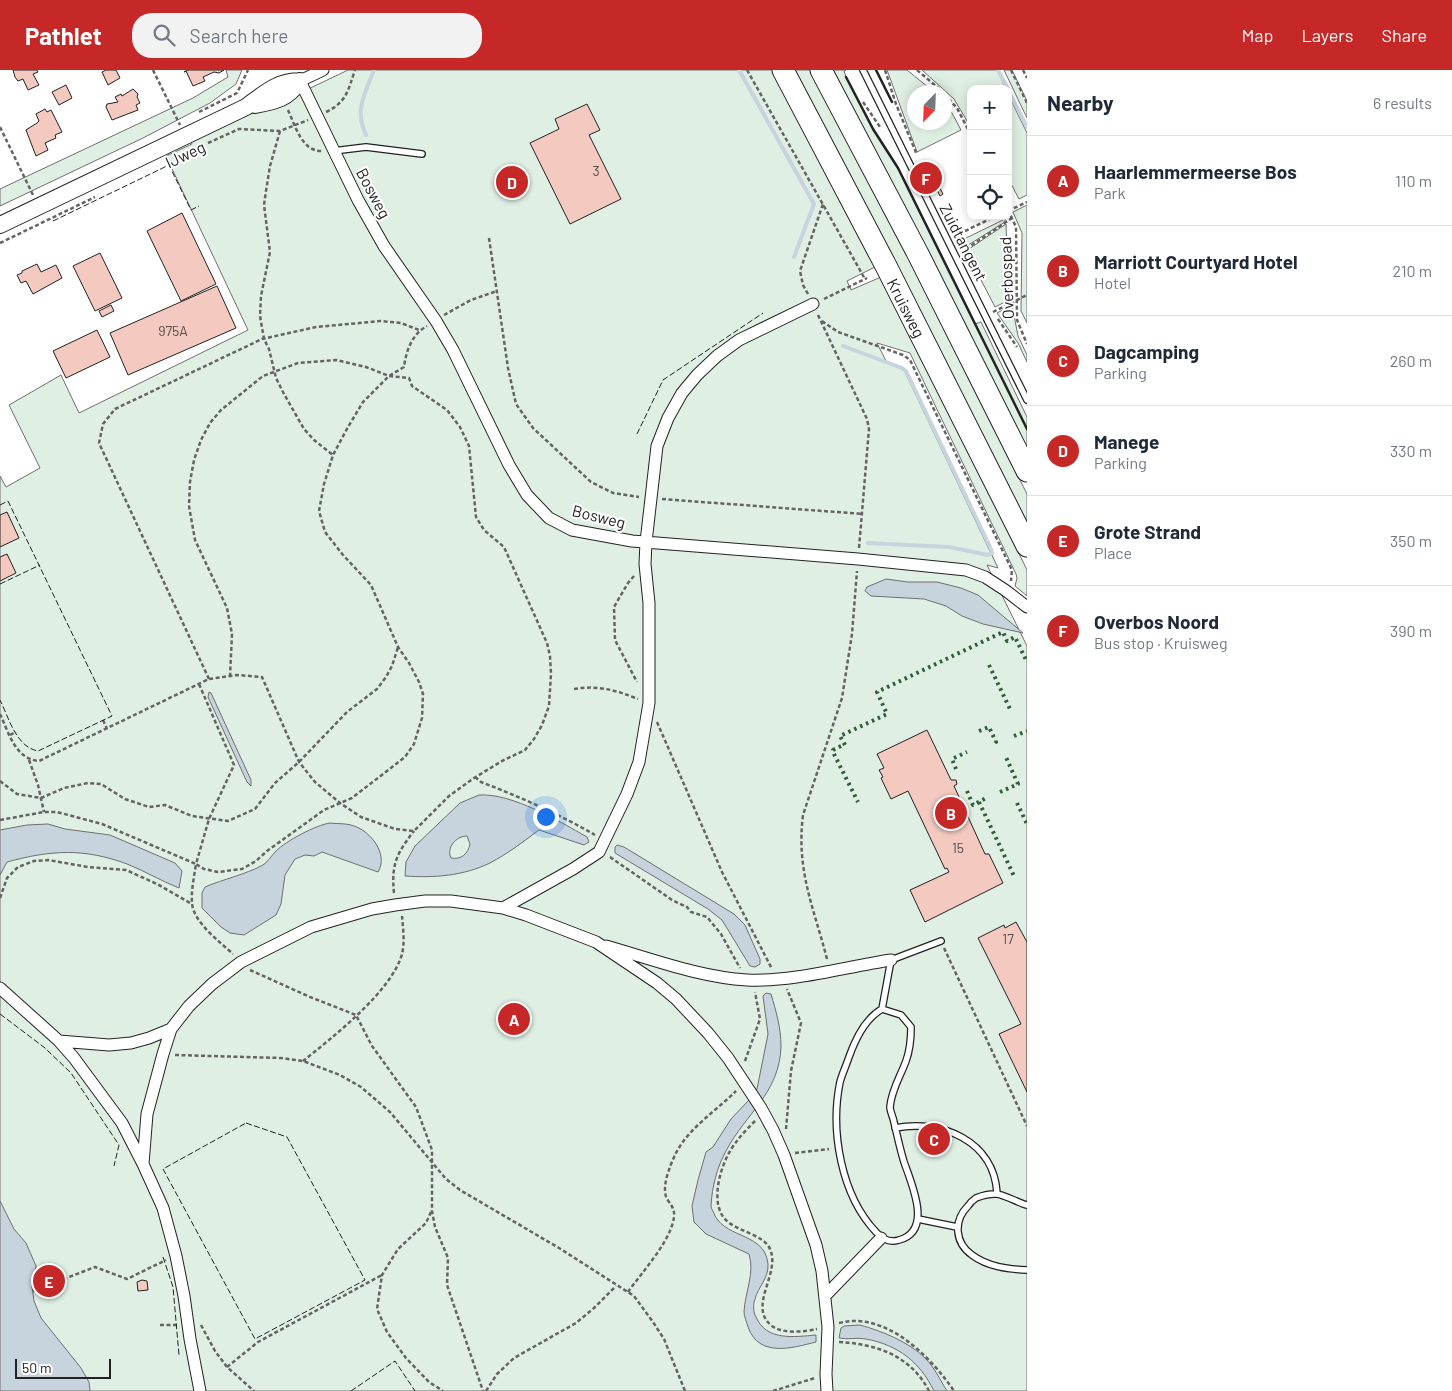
<!DOCTYPE html>
<html lang="en">
<head>
<meta charset="utf-8">
<style>
  :root { --surface:#fff; --page:#f2f2f3; --text:#1f2937; --muted:#747a83; --line:#e0e1e3; --accent:#c62828 }
  body { margin:0; font-family:Barlow,sans-serif; background:var(--page); color:var(--text) }
  .controls { position:absolute; right:15px; top:15px; display:grid; overflow:hidden; border-radius:10px; box-shadow:0 2px 12px #0003 }
  .controls button { width:45px; height:45px; display:grid; place-items:center; padding:0; border:0; border-bottom:1px solid var(--line); background:var(--surface); color:var(--text); font:25px sans-serif }
  .compass { position:absolute; left:907px; top:15px; width:45px; height:45px; border-radius:50%; background:var(--surface); box-shadow:0 2px 12px #0003; rotate:203deg }
  .scale { position:absolute; left:15px; bottom:12px; width:96px; box-sizing:border-box; padding-left:5px; border:2px solid #222; border-top:0; font-size:14px; line-height:18px; white-space:nowrap; color:#222; -webkit-text-stroke:4px #fff; paint-order:stroke }
  .you { position:absolute; left:545px; top:746px; width:18px; height:18px; margin:-12px; border:4px solid #fff; border-radius:50%; background:#1a73e8; box-shadow:0 0 0 8px #1a73e833 }
  .badge { display:grid; place-items:center; width:32px; height:32px; border-radius:50%; background:var(--accent); color:#fff; font-size:16px; font-weight:700 }
  .pin { position:absolute; translate:-50% -50%; border:2px solid #fff; box-shadow:0 1px 5px #0006 }
  .list { margin:0; padding:0; list-style:none }
  h2 { display:flex; justify-content:space-between; align-items:center; height:65px; margin:0; padding:0 20px; font-size:21px }
  h2 small { font-size:16px; font-weight:400; color:var(--muted) }
  .list li { display:grid; grid-template-columns:32px 1fr auto; gap:15px; align-items:center; box-sizing:border-box; height:90px; padding:0 20px; border-top:1px solid var(--line) }
  .list b { display:block; font-size:19px; white-space:nowrap }
  .list p { margin:0; font-size:16px; white-space:nowrap; color:var(--muted) }
  .list em { font-size:16px; font-style:normal; color:var(--muted) }
  .icon { flex:none; width:28px; height:28px; fill:none; stroke:currentColor; stroke-width:2; stroke-linecap:round; stroke-linejoin:round }
  .map { position:relative; flex:none; width:1027px; height:1321px; overflow:hidden }
  header { display:flex; align-items:center; gap:30px; box-sizing:border-box; height:70px; padding:0 25px; background:var(--accent); color:#fff }
  header strong { font-size:24px }
  nav { display:flex; gap:28px; margin-inline-start:auto; font-size:18px }
  .search { width:350px; height:45px; background:var(--page); display:flex; align-items:center; gap:12px; box-sizing:border-box; padding:0 18px; border-radius:20px; color:var(--muted); font-size:19px }
  main { display:flex }
  aside { flex:1; background:var(--surface) }
  .map>svg:first-child { display:block }
</style>
</head>
<body>
<header>
<strong>Pathlet</strong>
<div class="search"><svg class="icon" aria-label="search" viewBox="0 0 24 24"><circle cx="10" cy="10" r="6"/><path d="M15 15l6 6"/></svg>Search here</div>
<nav><a>Map</a><a>Layers</a><a>Share</a></nav>
</header>
<main>
<div class="map">
<svg width="1027" height="1321" viewBox="0 0 1027 1321">
  <rect width="100%" height="100%" fill="#fff"/>
  <!-- green -->
  <path fill="#e0efe3" stroke="#6f6f6f" d="M 226,0 L 242,0 L 236,14 L 210,33 L 143,68 L 0,136 L 0,119 L 193,28 L 228,7 Z
    M 348,0 L 773,0 L 875,197 L 847,211 L 851,220 L 881,207 L 923,287 L 1027,500 L 1027,526 L 1015,516 L 1017,508 L 1016,504 L 910,283 L 877,273 L 886,291 L 904,300 L 998,498 L 987,495 L 1027,576 L 1027,1321 L 0,1321 L 0,406 L 6,417 L 40,398 L 9,335 L 61,305 L 79,343 L 248,260 L 166,86 L 192,74 L 190,70 L 249,42 L 273,36 Z
    M 794,0 L 812,0 L 877,125 L 1027,424 L 1027,461 Z
    M 833,0 L 846,0 L 844,1 L 846,7 L 873,59 L 898,98 L 975,254 L 981,252 L 1027,347 L 1027,379 Z
    M 887,0 L 907,0 L 934,22 L 914,22 L 914,52 L 944,52 L 945,34 L 952,43 L 961,60 L 917,82 Z
    M 922,0 L 997,0 L 1006,19 L 971,19 L 970,56 L 954,29 Z
    M 1004,0 L 1012,0 L 1027,31 L 1027,48 Z
    M 1008,24 L 1027,63 L 1027,125 L 1019,129 L 1008,108 Z
    M 1027,135 L 1027,253 L 1021,241 L 1022,163 L 1013,142 Z
    M 1005,149 L 1005,152 L 965,177 L 962,170 Z
    M 1006,154 L 1009,230 L 995,237 L 966,181 Z
    M 1012,235 L 1018,266 L 1027,285 L 1027,292 L 1018,273 L 997,243 Z"/>
  <!-- water -->
  <path fill="#c7d3dd" stroke="#6f6f6f" fill-rule="evenodd" d="M 886,509 L 908,512 L 937,512 L 961,518 L 978,525 L 1023,563 L 983,554 L 962,546 L 946,536 L 924,529 L 871,526 L 865,521 L 867,517 Z
    M 209,622 L 211,623 L 251,710 L 251,716 L 247,712 L 208,627 Z
    M 479,725 C 512,723 559,751 587,767 L 589,772 L 584,775 L 539,760 C 523,772 507,784 490,793 C 463,806 434,808 405,806 L 406,792 L 415,776 L 460,733 ZM 467,766 L 470,774 C 468,784 461,790 451,788 C 446,778 456,766 467,766 Z
    M 330,753 C 338,754 346,753 354,756 C 370,761 389,784 378,802 L 322,782 L 314,786 L 305,785 L 295,789 L 285,805 L 281,834 L 276,845 L 244,865 L 230,863 L 221,857 L 202,838 L 202,823 L 205,817 C 224,809 244,805 263,795 C 269,791 271,786 276,781 C 286,771 316,755 330,753 Z
    M 48,754 L 65,759 L 110,765 L 175,793 L 182,801 L 179,818 C 161,811 145,801 127,794 C 84,778 51,780 7,792 L 0,805 L 0,760 L 27,755 Z
    M 617,775 L 624,777 L 734,844 L 745,855 L 760,889 L 760,894 L 755,897 L 750,896 L 722,850 L 708,839 L 615,783 L 615,777 Z
    M 766,923 L 771,924 C 776,941 781,958 781,976 C 780,1023 745,1044 726,1081 C 717,1097 712,1117 711,1136 C 711,1139 714,1142 715,1146 C 728,1169 765,1163 768,1194 C 769,1208 758,1217 755,1229 C 753,1234 753,1242 756,1247 C 766,1271 794,1267 816,1265 L 816,1272 C 792,1278 759,1288 748,1257 C 747,1252 744,1247 744,1242 C 745,1222 755,1203 749,1184 L 706,1164 L 694,1152 L 692,1136 L 698,1110 L 706,1082 L 713,1077 L 731,1049 L 749,1030 L 757,1019 L 768,964 L 763,926 Z
    M 0,1131 L 14,1159 L 26,1173 L 36,1196 L 32,1217 L 34,1231 L 41,1248 L 81,1298 L 89,1312 L 90,1321 L 0,1321 Z
    M 860,1255 C 882,1261 909,1272 925,1288 C 935,1298 940,1310 947,1321 L 934,1321 C 920,1292 898,1275 866,1269 C 857,1267 848,1270 839,1268 L 841,1258 L 844,1256 Z"/>
  <g fill="none" stroke-linecap="round" stroke-linejoin="round">
    <!-- stream -->
    <path stroke="#c7d3dd" stroke-width="4" d="M 739,0 L 814,134 L 794,187
      M 998,0 L 1008,19
      M 1008,20 L 1027,57
      M 366,65 C 354,40 365,24 374,0
      M 843,276 L 902,298 L 906,301 L 991,479 L 992,483 L 988,485 L 949,477 L 868,473"/>
  </g>
  <!-- building -->
  <path fill="#f3c9c0" stroke="#222" d="M 13,0 L 37,0 L 38,2 L 33,4 L 39,15 L 28,20 L 23,9 L 18,11 L 15,7 Z
    M 106,0 L 116,0 L 120,8 L 108,15 L 102,2 Z
    M 188,0 L 224,0 L 219,3 L 214,2 L 203,7 L 205,11 L 193,16 L 186,1 L 184,2 Z
    M 66,15 L 72,28 L 59,35 L 52,22 Z
    M 133,19 L 138,24 L 137,27 L 140,33 L 136,35 L 138,40 L 112,50 L 106,37 L 107,34 L 118,32 L 115,27 L 121,24 L 122,26 Z
    M 587,34 L 600,60 L 589,65 L 621,129 L 570,154 L 530,73 L 559,59 L 555,49 Z
    M 45,39 L 47,42 L 51,40 L 62,62 L 55,65 L 56,68 L 45,73 L 48,80 L 36,86 L 26,60 L 37,53 L 39,51 L 36,44 Z
    M 932,103 L 943,124 L 940,126 L 929,104 Z
    M 182,143 L 216,214 L 181,231 L 147,161 Z
    M 100,183 L 122,228 L 95,241 L 73,196 Z
    M 37,194 L 41,202 L 56,195 L 62,208 L 33,224 L 26,211 L 21,213 L 17,205 L 22,203 L 22,201 Z
    M 217,216 L 236,258 L 128,305 L 110,263 Z
    M 111,235 L 114,241 L 102,247 L 99,241 Z
    M 97,260 L 110,287 L 66,308 L 53,281 Z
    M 7,442 L 19,468 L 0,477 L 0,445 Z
    M 7,484 L 16,503 L 0,511 L 0,487 Z
    M 927,660 L 951,710 L 956,710 L 957,714 L 954,716 L 985,784 L 989,784 L 1003,813 L 925,852 L 910,820 L 949,802 L 947,798 L 945,799 L 908,721 L 891,729 L 881,708 L 883,707 L 879,700 L 884,698 L 877,684 Z
    M 1016,852 L 1027,872 L 1027,1022 L 999,964 L 1021,954 L 978,868 L 1004,855 L 1005,858 Z
    M 142,1210 L 147,1211 L 148,1220 L 138,1221 L 137,1212 Z"/>
  <g fill="none" stroke-linecap="round" stroke-linejoin="round">
    <!-- lane casing -->
    <g stroke="#222" stroke-width="8">
      <path id="lane" d="M 863,0 L 1027,330
        M 333,81 L 366,77 L 422,84
        M 882,939 L 901,945 L 911,957 C 911,968 910,980 906,991 C 901,1005 891,1021 890,1037 C 890,1041 893,1047 894,1052 C 897,1065 900,1079 904,1092 C 912,1115 933,1161 899,1170 C 890,1173 882,1169 876,1162 C 841,1125 830,1061 840,1012 C 842,1004 846,996 849,987 C 855,970 866,948 882,939 Z
        M 882,939 L 891,890 L 941,871
        M 895,1058 C 942,1049 994,1071 997,1123
        M 1027,1135 C 1018,1133 1002,1123 995,1124 C 989,1124 981,1126 976,1128 C 973,1130 970,1133 968,1136 C 953,1151 955,1173 972,1185 C 988,1197 1008,1199 1027,1200
        M 918,1149 L 957,1157"/>
    </g>
    <!-- street casing -->
    <g stroke="#222" stroke-width="13">
      <path id="street" d="M 323,0 L 300,11 L 358,130 L 384,176 L 436,251 L 453,280 L 509,395 L 527,425 L 549,448 L 572,460 L 632,471 L 858,489 L 966,500 L 985,507 L 1005,520 L 1027,537
        M 503,838 L 573,799 L 599,782 L 627,724 L 639,692 L 649,633 L 649,533 L 645,494 L 646,472 L 657,376 L 668,348 L 682,323 L 697,305 L 717,286 L 739,270 L 813,234
        M 606,876 C 652,889 699,907 747,910 C 794,912 844,897 891,890
        M 0,918 L 59,971 L 74,988 L 122,1053 L 143,1094 L 163,1138 L 176,1186 L 184,1226 L 190,1269 L 200,1321
        M 59,971 L 109,975 L 131,973 L 149,968 L 171,959 L 189,936 L 212,914 L 241,892 L 311,857 L 372,839 L 395,835 L 425,831 L 451,831 L 503,838 L 526,845 L 596,872 L 657,913 L 676,929 L 708,963 L 728,988 L 761,1038 L 773,1060 L 784,1085 L 816,1175 L 822,1201 L 828,1257 L 826,1304 L 827,1321
        M 143,1094 L 147,1044 L 163,984 L 171,959
        M 825,1226 L 881,1168"/>
    </g>
    <!-- secondary casing -->
    <g stroke="#222" stroke-width="18">
      <path id="secondary" d="M 255,35 C 276,31 287,29 300,11
        M 0,155 L 246,37 C 264,24 277,11 300,11"/>
    </g>
    <!-- highway casing -->
    <g stroke="#222" stroke-width="23">
      <g id="highway">
        <path id="s1" d="M 783,0 L 886,196 L 1027,476"/>
        <path d="M 821,0 L 918,184 L 1027,401"/>
      </g>
    </g>
    <!-- path -->
    <path stroke="#646464" stroke-width="2.5" stroke-dasharray="4 2.5" stroke-linecap="butt" d="M 153,0 L 180,55
      M 747,0 L 865,209
      M 885,0 L 896,34 L 917,85
      M 917,0 L 943,22
      M 1011,0 L 1027,33
      M 1023,0 L 1027,8
      M 944,24 L 957,38 L 971,65
      M 863,32 L 880,57
      M 288,40 C 295,55 302,82 322,81
      M 199,42 L 237,23 L 248,0
      M 326,42 C 347,32 348,20 355,0
      M 0,57 L 33,125
      M 280,61 L 270,96 L 266,121 L 264,135 L 270,182 L 261,226 L 260,246 L 264,269 L 269,279 L 276,308 L 284,324 L 304,359 L 314,370 L 333,385
      M 208,73 L 239,59 L 280,61 L 308,50
      M 1008,140 L 1016,157 L 1017,250 L 1027,274
      M 1008,141 L 1027,132
      M 965,161 L 996,146
      M 489,168 L 508,298 L 516,334 L 533,358 L 591,412 L 613,423 L 639,427
      M 0,173 L 95,127
      M 966,179 L 1012,148
      M 808,224 L 803,215 L 800,201 L 823,134
      M 824,229 L 867,208
      M 993,242 L 1027,225
      M 444,245 L 471,230 L 497,221
      M 818,245 L 867,349 L 869,359 L 859,478
      M 998,249 L 1017,277
      M 822,251 L 838,262 L 903,285 L 910,290 L 1012,500 L 1011,511
      M 662,429 L 863,444
      M 634,506 L 628,513 L 614,537 L 615,570 L 637,612
      M 209,609 L 99,373 L 103,354 L 115,339 L 262,269 L 316,257 L 381,251 L 401,253 L 419,260
      M 199,614 L 234,695 L 209,749 L 196,794 L 204,799 L 218,802 L 242,799 L 256,791 L 267,781 L 324,740 L 352,728 L 405,687 L 414,674 L 422,648 L 423,624 L 419,612 L 409,593 L 398,577 L 371,515 L 343,485 L 325,462 L 319,441 L 324,414 L 333,385 L 348,357 L 363,332 L 389,306 L 404,297 C 406,281 412,264 427,256
      M 574,619 C 597,615 616,620 638,629
      M 0,644 C 9,663 15,689 39,691 L 209,609 L 237,605 L 262,607 L 299,692 L 315,712 L 340,733 L 361,747 L 395,759 L 414,761 L 449,726 L 474,708 L 502,691 L 525,680 L 534,669 L 542,655 L 549,636 L 551,604 L 550,586 L 547,573 L 504,477 L 484,460 L 476,447 L 469,376 L 460,357 L 447,340 L 412,316 L 409,308 L 389,306 L 366,297 L 336,290 L 298,293 L 263,306 L 221,340 L 210,353 L 201,370 L 194,390 L 190,412 L 189,436 L 195,470 L 227,538 L 232,564 L 230,606
      M 103,650 L 107,659
      M 657,652 L 722,802 L 772,899
      M 10,665 L 16,662
      M 29,690 L 38,715 L 44,742
      M 475,707 L 481,712 C 520,727 559,744 595,765
      M 0,711 L 17,724 L 41,728 L 64,718 L 88,713 L 101,714 L 125,729 L 149,737 L 165,735 L 192,746 L 228,751 L 255,739 L 275,713 L 299,692 L 347,642 L 377,619 L 386,607 L 392,596 L 398,577
      M 0,750 L 44,742 L 57,742 L 102,754 L 196,794 C 194,807 191,821 192,833 C 193,852 220,872 233,884
      M 610,787 L 672,830 L 687,837 L 691,842 L 707,847 L 721,864 L 740,898
      M 394,823 C 391,794 397,783 414,761
      M 0,828 L 7,808 L 18,797 L 34,791 L 48,790 L 88,797 L 126,800 L 157,814 L 192,834
      M 944,878 L 1027,1056
      M 827,889 C 814,838 796,801 803,745 L 842,628 L 852,564 L 857,501
      M 250,900 L 310,927 L 356,945 L 372,976 L 416,1037 L 432,1080 L 432,1141 L 435,1157 L 448,1188 L 447,1215 L 483,1321
      M 175,985 L 281,988 L 303,991 L 340,1005 L 361,1017 L 390,1042 L 446,1109 L 460,1120 L 559,1178 L 634,1226 L 653,1252 L 664,1269 L 685,1321
      M 303,991 C 333,967 392,921 402,884 C 405,872 403,858 402,846
      M 745,991 L 760,949 L 755,922
      M 755,1051 C 749,1057 742,1064 737,1071 C 722,1088 707,1134 727,1151 C 738,1161 762,1165 769,1177 C 783,1202 746,1236 772,1256 C 783,1264 804,1262 817,1259
      M 786,1059 L 791,1001 L 801,953 L 787,919
      M 795,1083 L 829,1079
      M 431,1142 L 426,1153 L 398,1179 L 382,1205 L 377,1239 L 387,1262 L 406,1288 L 429,1312 L 443,1321
      M 33,1221 L 95,1197 L 127,1209 L 166,1190
      M 628,1222 C 642,1202 671,1171 674,1147 C 675,1139 671,1135 667,1129 C 661,1117 670,1096 675,1085 C 688,1058 715,1042 736,1021
      M 839,1253 C 886,1241 930,1286 954,1321
      M 160,1255 L 178,1255
      M 201,1255 L 215,1281 L 227,1297 L 254,1321
      M 839,1272 C 877,1274 911,1286 929,1321
      M 227,1297 L 258,1272 L 382,1205
      M 486,1321 L 497,1304 L 514,1288 L 576,1253 L 594,1238 L 616,1216
      M 773,1321 L 815,1308"/>
    <!-- lane -->
    <use href="#lane" stroke="#fff" stroke-width="5.5"/>
    <!-- street -->
    <use href="#street" stroke="#fff" stroke-width="11"/>
    <!-- secondary -->
    <use href="#secondary" stroke="#fff" stroke-width="16"/>
    <!-- highway -->
    <use href="#highway" stroke="#fff" stroke-width="21"/>
    <!-- hedge -->
    <path stroke="#2f5e38" stroke-width="4" stroke-dasharray="2.5 4" stroke-linecap="butt" d="M 989,595 L 1010,639
      M 979,661 L 989,657 L 996,672 L 992,674
      M 1014,666 L 1027,661
      M 845,675 L 840,666 L 887,644 L 877,622 L 1003,562 L 1007,571 L 1015,567 L 1027,592
      M 841,676 L 833,680 L 834,684 L 858,732
      M 956,699 L 952,689 L 967,682
      M 967,721 L 973,735 L 988,727
      M 1000,722 L 1018,714 L 1005,685
      M 979,732 L 1014,806
      M 1017,733 L 1027,754"/>
    <!-- fence -->
    <path stroke="#222" stroke-width="1" stroke-dasharray="6 2.5" stroke-linecap="butt" d="M 53,151 L 169,95 L 191,140 L 199,136
      M 637,364 L 663,310 L 763,243
      M 0,435 L 8,431 L 112,646 L 38,681 C 16,677 9,648 0,630
      M 0,514 L 40,495
      M 0,944 L 45,978 L 71,1003 L 119,1075 L 114,1096
      M 246,1053 L 287,1067 L 365,1210 L 255,1269 L 163,1099 Z
      M 163,1187 L 173,1217 L 179,1285
      M 351,1321 L 395,1291 L 415,1321"/>
    <!-- wall -->
    <path stroke="#222" stroke-width="2.5" d="M 876,0 L 892,32
      M 846,7 L 873,59 L 898,98 L 1027,359"/>
  </g>
  <g text-anchor="middle" dominant-baseline="central" stroke-width="4" stroke-linejoin="round" paint-order="stroke">
    <!-- number labels -->
    <g font-size="14" fill="#564c4a">
      <text x="596" y="100">3</text>
      <text x="173" y="260">975A</text>
      <text x="958" y="777">15</text>
      <text x="1008" y="868">17</text>
    </g>
    <!-- street labels -->
    <g font-size="16" fill="#222" stroke="#fff">
      <text transform="translate(185 84) rotate(-25)">IJweg</text>
      <text transform="translate(374 123) rotate(62)">Bosweg</text>
      <text transform="translate(964 172) rotate(63)">Zuidtangent</text>
      <text transform="translate(1006 208) rotate(-92)">Overbospad</text>
      <text stroke="none"><textPath href="#s1" startOffset="268">Kruisweg</textPath></text>
      <text transform="translate(599 446) rotate(14)">Bosweg</text>
    </g>
  </g>
</svg>
<div class="controls">
<button>+</button>
<button>−</button>
<button><svg class="icon" aria-label="locate" viewBox="0 0 24 24"><circle cx="12" cy="12" r="6"/><path d="M12 2v4M12 18v4M2 12h4M18 12h4"/></svg></button>
</div>
<svg class="compass" viewBox="-18 -18 36 36"><path d="M0-13l5 13h-10z" fill="#e53935"/><path d="M0 13l5-13h-10z" fill="#747a83"/></svg>
<div class="scale">50 m</div>
<div class="you"></div>
<div class="pin badge" style="left:514px;top:949px">A</div>
<div class="pin badge" style="left:951px;top:743px">B</div>
<div class="pin badge" style="left:934px;top:1069px">C</div>
<div class="pin badge" style="left:512px;top:112px">D</div>
<div class="pin badge" style="left:49px;top:1211px">E</div>
<div class="pin badge" style="left:926px;top:108px">F</div>
</div>
<aside>
<h2>Nearby<small>6 results</small></h2>
<ul class="list">
<li><span class="badge">A</span><div><b>Haarlemmermeerse Bos</b><p>Park</p></div><em>110 m</em></li>
<li><span class="badge">B</span><div><b>Marriott Courtyard Hotel</b><p>Hotel</p></div><em>210 m</em></li>
<li><span class="badge">C</span><div><b>Dagcamping</b><p>Parking</p></div><em>260 m</em></li>
<li><span class="badge">D</span><div><b>Manege</b><p>Parking</p></div><em>330 m</em></li>
<li><span class="badge">E</span><div><b>Grote Strand</b><p>Place</p></div><em>350 m</em></li>
<li><span class="badge">F</span><div><b>Overbos Noord</b><p>Bus stop · Kruisweg</p></div><em>390 m</em></li>
</ul>
</aside>
</main>
</body>
</html>
